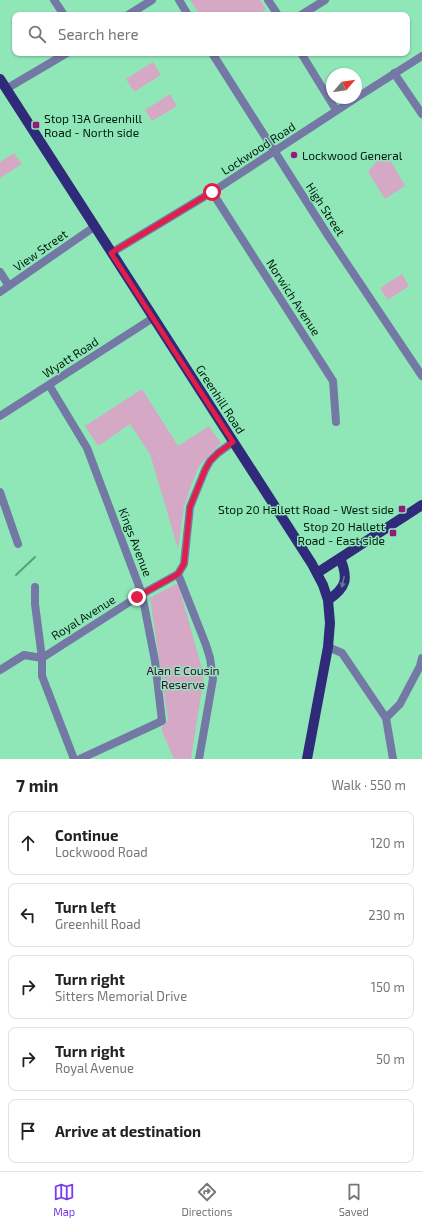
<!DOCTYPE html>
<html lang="en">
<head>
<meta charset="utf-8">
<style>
  :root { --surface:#fff; --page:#f6f6f6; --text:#222; --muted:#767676; --line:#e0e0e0; --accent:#7c3aed }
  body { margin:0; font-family:"Exo 2",sans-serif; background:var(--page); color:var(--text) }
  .compass { position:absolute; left:326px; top:68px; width:36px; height:36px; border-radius:50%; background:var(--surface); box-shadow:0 1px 3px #0004; rotate:61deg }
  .stop { position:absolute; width:12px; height:12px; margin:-9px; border:3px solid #e11d48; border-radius:50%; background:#fff }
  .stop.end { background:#e11d48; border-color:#fff; box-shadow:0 1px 4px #0008 }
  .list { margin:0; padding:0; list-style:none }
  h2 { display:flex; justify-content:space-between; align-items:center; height:52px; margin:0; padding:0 16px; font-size:17px }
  h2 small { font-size:13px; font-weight:400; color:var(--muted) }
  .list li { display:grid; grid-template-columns:26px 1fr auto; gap:12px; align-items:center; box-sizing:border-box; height:64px; margin:0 8px 8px; padding:0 8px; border:1px solid var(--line); border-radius:8px }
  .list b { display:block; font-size:15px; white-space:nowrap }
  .list p { margin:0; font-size:13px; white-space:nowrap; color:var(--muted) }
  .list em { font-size:13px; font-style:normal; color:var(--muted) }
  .icon { flex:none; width:22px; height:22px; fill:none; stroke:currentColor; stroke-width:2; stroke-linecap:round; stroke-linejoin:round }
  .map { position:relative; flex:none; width:422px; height:759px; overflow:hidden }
  .search { position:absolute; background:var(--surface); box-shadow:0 1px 3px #0004; left:12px; right:12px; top:12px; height:44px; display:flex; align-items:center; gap:10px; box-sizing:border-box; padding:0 14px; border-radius:8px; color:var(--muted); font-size:15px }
  .sheet { height:412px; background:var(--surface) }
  nav { display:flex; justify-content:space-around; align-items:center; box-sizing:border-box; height:56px; border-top:1px solid var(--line); background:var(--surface); font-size:11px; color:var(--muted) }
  nav a { display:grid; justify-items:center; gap:2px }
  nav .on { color:var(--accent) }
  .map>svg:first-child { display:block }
</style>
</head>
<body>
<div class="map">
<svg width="422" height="759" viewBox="0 0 422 759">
  <rect width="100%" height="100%" fill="#8fe7b8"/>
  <!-- green -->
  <path fill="#d5a9c5" d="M 190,0 L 260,0 L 266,9 L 258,15 L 200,15 Z
    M 153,62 L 161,75 L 134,92 L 126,79 Z
    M 170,94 L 177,106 L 152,121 L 145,110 Z
    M 385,151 L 405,186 L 385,199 L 368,172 Z
    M 14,153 L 22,164 L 0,178 L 0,162 Z
    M 402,274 L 409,286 L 388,300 L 380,288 Z
    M 142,389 L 178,446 L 209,426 L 221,443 L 199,466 L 191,486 L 184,507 L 178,549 L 150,454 L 130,424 L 98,446 L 85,426 Z
    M 178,583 L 204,676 L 191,759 L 174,759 L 161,729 L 168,720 L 150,598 Z"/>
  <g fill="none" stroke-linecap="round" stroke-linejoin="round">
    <!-- stream -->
    <path stroke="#56a07a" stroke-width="2" d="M 16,575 L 35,557"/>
    <!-- minor -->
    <path stroke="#7478a5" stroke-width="8" d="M 54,0 L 64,15
      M 179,0 L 188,15
      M 268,0 L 278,15
      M 128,15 L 152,0
      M 301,15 L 325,0
      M 212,53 L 329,237 L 422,376
      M 301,53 L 336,110
      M 394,73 L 422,114
      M 6,89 L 67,53
      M 356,98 L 422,56
      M 212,192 L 333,381 L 336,422
      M 111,253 L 212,192 L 356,98
      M 0,272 L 9,286
      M 0,292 L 94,227
      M 49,385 L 87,448 L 142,594 L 155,661 L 162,721 L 80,759
      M 0,416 L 153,318
      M 0,492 L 18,544
      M 35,587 L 35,604 L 42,658 L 42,676 L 74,759
      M 328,647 L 342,653 L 386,718 L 400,704 L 420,666 L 422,658
      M 0,670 L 24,655 L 42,658 L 142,594 L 178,574
      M 386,718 L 393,759
      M 199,759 L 213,679 L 210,658 L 206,645 L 178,574 L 184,564 L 190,507 L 205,470 L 210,461 L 218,453 L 233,442"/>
    <!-- major -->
    <path stroke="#2f2a79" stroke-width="10" d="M 0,79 L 312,564 L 323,585 L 328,600 L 330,623 L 328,647 L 307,759
      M 317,573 L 422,505
      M 328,600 C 346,588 349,579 340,558"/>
  </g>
  <!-- one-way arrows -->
  <defs><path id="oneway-solid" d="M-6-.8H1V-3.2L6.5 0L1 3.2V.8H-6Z"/></defs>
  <use fill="#5a7f95" href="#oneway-solid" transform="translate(343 582) rotate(102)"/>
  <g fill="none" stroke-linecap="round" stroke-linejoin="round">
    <!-- route -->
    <path stroke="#e11d48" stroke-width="5" d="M 137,597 L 178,574 L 184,564 L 190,507 L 205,470 L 210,461 L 218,453 L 233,442 L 111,253 L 212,192"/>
  </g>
  <!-- markers -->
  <g fill="#941c78" stroke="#8fe7b8" stroke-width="1.5">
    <rect x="32" y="121" width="8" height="8" rx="2"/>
    <circle cx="294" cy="155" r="4"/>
    <rect x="398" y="505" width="8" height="8" rx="2"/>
    <rect x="389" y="529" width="8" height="8" rx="2"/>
  </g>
  <g text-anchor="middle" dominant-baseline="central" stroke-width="3" stroke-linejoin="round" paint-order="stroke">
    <!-- poi labels -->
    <g font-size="12" fill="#021d10" stroke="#8fe7b8" text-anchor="start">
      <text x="44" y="118">Stop 13A Greenhill<tspan x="44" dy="14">Road - North side</tspan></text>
      <text x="302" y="155">Lockwood General</text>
      <text x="394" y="509" text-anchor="end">Stop 20 Hallett Road - West side</text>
      <text x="385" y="526" text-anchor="end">Stop 20 Hallett<tspan x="385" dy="14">Road - East side</tspan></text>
    </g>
    <!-- street labels -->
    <g font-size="12" fill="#021d10" stroke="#8fe7b8">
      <text transform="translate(258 148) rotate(-33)">Lockwood Road</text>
      <text transform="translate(326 209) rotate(57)">High Street</text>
      <text transform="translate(40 250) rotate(-35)">View Street</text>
      <text transform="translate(294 297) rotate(57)">Norwich Avenue</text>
      <text transform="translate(70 357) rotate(-33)">Wyatt Road</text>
      <text transform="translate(221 399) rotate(57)">Greenhill Road</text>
      <text transform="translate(136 542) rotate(69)">Kings Avenue</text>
      <text transform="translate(83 617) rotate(-32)">Royal Avenue</text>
    </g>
    <!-- park labels -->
    <g font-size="12" fill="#4d003c" stroke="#8fe7b8">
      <text x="183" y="670">Alan E Cousin<tspan x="183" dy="14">Reserve</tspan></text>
    </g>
  </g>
</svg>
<svg class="compass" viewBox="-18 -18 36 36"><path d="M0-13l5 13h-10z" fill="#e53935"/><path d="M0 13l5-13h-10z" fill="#767676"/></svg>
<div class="stop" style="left:212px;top:192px"></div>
<div class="stop end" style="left:137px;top:597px"></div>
<div class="search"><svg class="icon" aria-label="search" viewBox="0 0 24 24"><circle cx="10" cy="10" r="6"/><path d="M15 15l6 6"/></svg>Search here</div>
</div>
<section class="sheet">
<h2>7 min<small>Walk · 550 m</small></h2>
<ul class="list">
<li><svg class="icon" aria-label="ahead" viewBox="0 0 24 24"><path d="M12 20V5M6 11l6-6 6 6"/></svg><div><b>Continue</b><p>Lockwood Road</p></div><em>120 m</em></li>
<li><svg class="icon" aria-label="left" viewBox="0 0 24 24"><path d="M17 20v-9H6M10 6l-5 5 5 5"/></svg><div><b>Turn left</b><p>Greenhill Road</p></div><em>230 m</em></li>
<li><svg class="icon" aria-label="right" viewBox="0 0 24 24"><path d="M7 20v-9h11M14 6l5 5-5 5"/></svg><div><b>Turn right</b><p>Sitters Memorial Drive</p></div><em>150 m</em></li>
<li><svg class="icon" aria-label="right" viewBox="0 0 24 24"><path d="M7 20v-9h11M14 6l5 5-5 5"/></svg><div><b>Turn right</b><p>Royal Avenue</p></div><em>50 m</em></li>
<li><svg class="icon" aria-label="arrive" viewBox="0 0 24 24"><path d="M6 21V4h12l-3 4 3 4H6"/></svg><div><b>Arrive at destination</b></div></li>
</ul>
</section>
<nav>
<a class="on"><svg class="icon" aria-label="map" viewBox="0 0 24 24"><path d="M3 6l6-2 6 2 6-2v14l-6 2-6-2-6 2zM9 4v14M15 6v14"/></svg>Map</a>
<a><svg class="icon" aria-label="directions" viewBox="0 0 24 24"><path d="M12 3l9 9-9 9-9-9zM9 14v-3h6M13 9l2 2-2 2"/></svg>Directions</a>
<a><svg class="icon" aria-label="saved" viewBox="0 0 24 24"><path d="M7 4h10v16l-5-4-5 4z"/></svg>Saved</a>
</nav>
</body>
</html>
